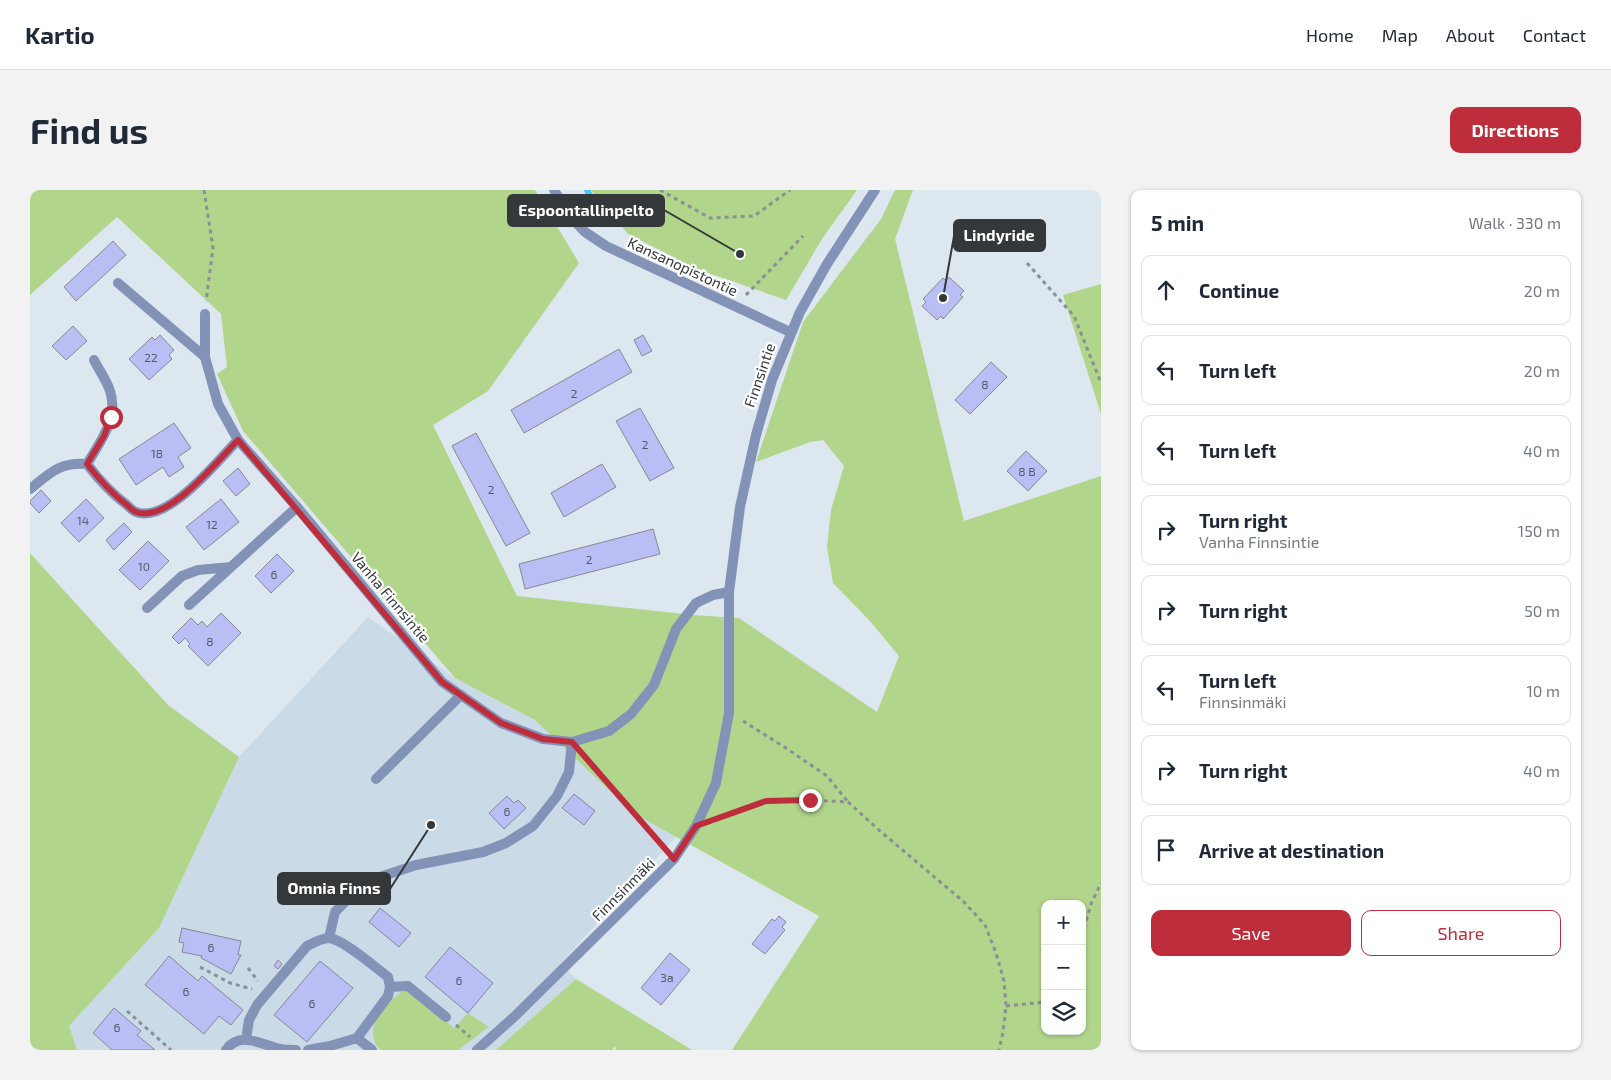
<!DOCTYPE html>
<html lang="en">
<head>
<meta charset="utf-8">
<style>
  :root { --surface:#fff; --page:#f2f2f3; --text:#1f2937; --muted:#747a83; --line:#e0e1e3; --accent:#bd2d3c }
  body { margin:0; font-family:"Exo 2",sans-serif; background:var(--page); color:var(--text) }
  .controls { position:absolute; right:15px; bottom:15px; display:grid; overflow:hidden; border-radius:10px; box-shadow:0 1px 4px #0004 }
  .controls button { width:45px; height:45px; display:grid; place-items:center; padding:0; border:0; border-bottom:1px solid var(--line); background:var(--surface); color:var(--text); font:25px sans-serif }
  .stop { position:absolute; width:15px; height:15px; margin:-11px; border:4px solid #bd2d3c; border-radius:50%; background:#fff }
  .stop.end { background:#bd2d3c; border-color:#fff; box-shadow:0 1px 5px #0008 }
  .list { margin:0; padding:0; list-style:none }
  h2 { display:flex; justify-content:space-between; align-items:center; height:65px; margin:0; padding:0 20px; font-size:21px }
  h2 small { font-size:16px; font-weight:400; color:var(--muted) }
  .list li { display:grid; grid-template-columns:32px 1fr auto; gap:15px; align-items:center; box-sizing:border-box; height:70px; margin:0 10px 10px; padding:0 10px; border:1px solid var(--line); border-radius:10px }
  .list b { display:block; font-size:19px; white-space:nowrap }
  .list p { margin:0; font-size:16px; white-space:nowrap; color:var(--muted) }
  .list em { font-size:16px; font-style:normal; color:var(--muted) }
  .actions { display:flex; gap:10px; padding:15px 20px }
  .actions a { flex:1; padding:11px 0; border:1px solid var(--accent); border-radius:10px; text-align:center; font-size:18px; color:var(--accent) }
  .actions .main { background:var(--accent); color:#fff }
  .icon { flex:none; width:28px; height:28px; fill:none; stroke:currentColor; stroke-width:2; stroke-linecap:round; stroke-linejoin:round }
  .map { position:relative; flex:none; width:1071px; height:860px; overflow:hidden; border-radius:10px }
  header { display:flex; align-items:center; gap:30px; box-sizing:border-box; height:70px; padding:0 25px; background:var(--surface); border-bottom:1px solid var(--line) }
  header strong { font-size:24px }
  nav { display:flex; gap:28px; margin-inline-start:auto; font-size:18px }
  .intro { display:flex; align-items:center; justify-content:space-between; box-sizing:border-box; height:120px; padding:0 30px }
  h1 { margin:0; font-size:35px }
  .button { padding:12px 22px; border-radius:10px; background:var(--accent); color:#fff; font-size:18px; font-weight:700 }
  main { display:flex; gap:30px; padding:0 30px }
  aside { flex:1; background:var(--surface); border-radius:10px; box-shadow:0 1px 4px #0004 }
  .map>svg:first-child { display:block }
</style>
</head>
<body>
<header>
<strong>Kartio</strong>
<nav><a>Home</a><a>Map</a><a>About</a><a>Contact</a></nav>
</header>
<div class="intro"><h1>Find us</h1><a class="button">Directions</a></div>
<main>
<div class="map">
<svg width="1071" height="860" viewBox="0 0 1071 860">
  <rect width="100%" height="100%" fill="#dde7ef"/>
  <!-- built -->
  <path fill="#cadae7" d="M 338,427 L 425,488 L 505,530 L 603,623 L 646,647 L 530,774 L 546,789 L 466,860 L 47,860 L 39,836 L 129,738 L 209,567 Z"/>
  <!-- green -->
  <path fill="#b1d58b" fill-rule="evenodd" d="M 0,0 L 505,0 L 549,73 L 458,201 L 403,235 L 487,406 L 663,425 L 709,428 L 847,522 L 869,466 L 839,430 L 803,393 L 797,357 L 801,320 L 814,276 L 793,250 L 780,252 L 726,272 L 773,132 L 851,29 L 865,0 L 883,0 L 865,49 L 934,331 L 1071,286 L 1071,860 L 702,860 L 789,726 L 603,623 L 505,530 L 425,488 L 213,241 L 187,184 L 197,177 L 191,124 L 87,27 L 0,105 ZM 1015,714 L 1052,714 L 1052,841 L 1015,841 Z
    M 561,0 L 827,0 L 792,49 L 756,110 L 667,79 L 598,44 Z
    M 1071,94 L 1071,224 L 1033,105 Z
    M 0,363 L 138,515 L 209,567 L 129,738 L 39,836 L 47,860 L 0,860 Z
    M 546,789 L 662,860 L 586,860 L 585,856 L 582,860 L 466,860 Z
    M 374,801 L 380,803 L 424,838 L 438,823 L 459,837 L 428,860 L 351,860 C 348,857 345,854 344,850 C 338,831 358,809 374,801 Z"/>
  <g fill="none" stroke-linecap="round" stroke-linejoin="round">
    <!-- stream -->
    <path stroke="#43c8f4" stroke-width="6" d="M 557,0 L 561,7"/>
  </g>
  <!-- building -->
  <path fill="#b9bef5" stroke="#878893" d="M 83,51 L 96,65 L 46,111 L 34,97 Z
    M 919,87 L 934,101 L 930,105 L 933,107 L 913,129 L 911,126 L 907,130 L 892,116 L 896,112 L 893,109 L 913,88 L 916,91 Z
    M 43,136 L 57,151 L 36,170 L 22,156 Z
    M 130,145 L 144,160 L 139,165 L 142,169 L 119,190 L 99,169 L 122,147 L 125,150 Z
    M 613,145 L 622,161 L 612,166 L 604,150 Z
    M 589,159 L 602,182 L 494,243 L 481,220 Z
    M 961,172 L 977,187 L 940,224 L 925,210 Z
    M 610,218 L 644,278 L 620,291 L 586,231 Z
    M 144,233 L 161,258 L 148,267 L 154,277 L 139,287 L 133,277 L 106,295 L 89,269 Z
    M 446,243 L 500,343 L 476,356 L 422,256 Z
    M 996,261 L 1017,281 L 998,301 L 977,281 Z
    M 572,274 L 586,297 L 534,327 L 521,303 Z
    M 208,278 L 220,294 L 206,306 L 193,291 Z
    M 11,300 L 21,311 L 9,323 L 0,313 L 0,311 Z
    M 56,309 L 74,328 L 49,352 L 31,333 Z
    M 191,309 L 209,332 L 174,360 L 156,337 Z
    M 94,333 L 102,342 L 84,360 L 76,350 Z
    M 623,339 L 630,364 L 495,399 L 489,374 Z
    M 118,351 L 139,371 L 110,400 L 89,380 Z
    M 247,364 L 264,381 L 241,403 L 225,386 Z
    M 191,423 L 211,443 L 178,476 L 158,456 L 160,454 L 155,448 L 149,454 L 142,447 L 161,428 L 168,435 L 172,431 L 177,437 Z
    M 544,604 L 565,621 L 554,635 L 532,618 Z
    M 477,606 L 484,613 L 488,610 L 496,618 L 474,639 L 459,623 Z
    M 350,718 L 381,743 L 369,757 L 339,732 Z
    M 749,726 L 756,732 L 752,737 L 755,740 L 735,764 L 722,754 L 742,729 L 745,731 Z
    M 152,738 L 211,751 L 208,765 L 211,765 L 201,784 L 171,768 L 172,766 L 152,762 L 154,753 L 149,752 Z
    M 420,757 L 463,793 L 438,823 L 395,787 Z
    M 640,763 L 660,780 L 631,815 L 611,798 Z
    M 139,766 L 168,791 L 172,786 L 213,820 L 201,835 L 189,826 L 174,844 L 115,795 Z
    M 248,770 L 252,774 L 248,779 L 244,776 Z
    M 290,771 L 323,798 L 277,852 L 244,825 Z
    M 84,818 L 111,841 L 107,845 L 125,860 L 82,860 L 63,843 Z"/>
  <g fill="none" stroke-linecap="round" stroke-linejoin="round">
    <!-- path -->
    <path stroke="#899096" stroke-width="3" stroke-dasharray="4 4" stroke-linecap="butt" d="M 174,0 L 183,58 L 176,111
      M 630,0 L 680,28 L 724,26 L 760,0
      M 997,73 L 1044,126 L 1071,193
      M 716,105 L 773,46
      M 713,531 L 756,558 L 797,586 L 818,612
      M 556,568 L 634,657
      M 685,629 L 736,611 L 780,610 L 818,612 L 850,641 L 934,712 L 955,735 L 966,763 L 974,791 L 976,816 L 973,842 L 969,860
      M 1052,746 L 1061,714 L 1071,693
      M 170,777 L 200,793 L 222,799
      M 218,778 L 228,791
      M 976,816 L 1015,812
      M 97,821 L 141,860
      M 426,835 L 440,847"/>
    <!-- service -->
    <path stroke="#8293b7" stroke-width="10" d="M 88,93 L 175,167
      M 57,274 C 70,252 89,228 80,201 C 77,191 69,180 64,170
      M 0,299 C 20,283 29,272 57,274 C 69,290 81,303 97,315 C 99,317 103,321 106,322 C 138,334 188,270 208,250
      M 159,415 L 267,317
      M 117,418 L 152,386 L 168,380 L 201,377
      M 346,589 L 431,505
      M 299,748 L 305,722 L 335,692 L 386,675 L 453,662 L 476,653 L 503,636 L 527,606 L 539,582 L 542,552
      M 360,797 L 378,796 L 416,827
      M 216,849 L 219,830 L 227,815 L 277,756 C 283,753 292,748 299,748 C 313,749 346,778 358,787 L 360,797 L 358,806 L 327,848
      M 196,860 C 210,840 232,855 250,859 C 255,860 261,860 266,860
      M 278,860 L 300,856 L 327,848 L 342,860"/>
    <!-- minor -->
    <path stroke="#8293b7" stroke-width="10" d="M 524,0 L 539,25 L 555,42 L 576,56 L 760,142
      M 175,124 L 175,167 L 188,214 L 208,250 L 267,317 L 412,492 L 471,533 L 513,549 L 542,552 L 579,541 L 601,524 L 624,495 L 646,439 L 666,413 L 683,405 L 699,402
      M 447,860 L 484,827 L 644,669 L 666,636 L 686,593 L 699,523 L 699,402 L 710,317 L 726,245 L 742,190 L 770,122 L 797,74 L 845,0"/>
  </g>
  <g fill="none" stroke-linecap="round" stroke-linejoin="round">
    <!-- route -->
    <path stroke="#bd2d3c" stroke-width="6" d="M 81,227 L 74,246 L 57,274 C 69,289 81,303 97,315 C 99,317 103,321 106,322 C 138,334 188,270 208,250 L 412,492 L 471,533 L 513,549 L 542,552 L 644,669 L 666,636 L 736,611 L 780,610"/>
  </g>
  <g text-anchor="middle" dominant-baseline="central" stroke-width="4.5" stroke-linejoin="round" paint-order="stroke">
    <!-- number labels -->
    <g font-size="12" fill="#555a6a">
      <text x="121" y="167">22</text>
      <text x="955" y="194">8</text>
      <text x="544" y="203">2</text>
      <text x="615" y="254">2</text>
      <text x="127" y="263">18</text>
      <text x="997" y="281">8 B</text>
      <text x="461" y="299">2</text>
      <text x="53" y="330">14</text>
      <text x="182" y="334">12</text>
      <text x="559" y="369">2</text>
      <text x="114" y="376">10</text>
      <text x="244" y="384">6</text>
      <text x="180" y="451">8</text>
      <text x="477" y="621">6</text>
      <text x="181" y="757">6</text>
      <text x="637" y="787">3a</text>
      <text x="429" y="790">6</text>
      <text x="156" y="801">6</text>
      <text x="282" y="813">6</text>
      <text x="87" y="837">6</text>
    </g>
    <!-- street labels -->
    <g font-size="15" fill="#34383b" stroke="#fff">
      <text transform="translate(653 76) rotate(25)">Kansanopistontie</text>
      <text transform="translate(729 185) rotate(-71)">Finnsintie</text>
      <text transform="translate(361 407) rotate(50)">Vanha Finnsintie</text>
      <text transform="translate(593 699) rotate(-45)">Finnsinmäki</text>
    </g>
  </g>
  <!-- callouts -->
  <path fill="none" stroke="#34383b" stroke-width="2" d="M710 64L634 20M913 108L924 46M401 635L360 699"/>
  <g fill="#34383b" stroke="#fff" stroke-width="2">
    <circle cx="710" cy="64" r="5"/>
    <circle cx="913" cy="108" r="5"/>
    <circle cx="401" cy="635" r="5"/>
  </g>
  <g fill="#34383b" stroke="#34383b" stroke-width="2">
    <rect x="478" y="5" width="156" height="31" rx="5"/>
    <rect x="924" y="30" width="91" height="31" rx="5"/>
    <rect x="248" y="683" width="112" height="31" rx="5"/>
  </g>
  <g font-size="16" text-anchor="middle" font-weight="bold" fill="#fff">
    <text x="556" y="26">Espoontallinpelto</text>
    <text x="969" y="51">Lindyride</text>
    <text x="304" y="704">Omnia Finns</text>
  </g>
</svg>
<div class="controls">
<button>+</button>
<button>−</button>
<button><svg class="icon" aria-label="layers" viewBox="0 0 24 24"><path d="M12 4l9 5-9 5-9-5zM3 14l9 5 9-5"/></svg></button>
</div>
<div class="stop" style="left:81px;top:227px"></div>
<div class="stop end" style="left:780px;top:610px"></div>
</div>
<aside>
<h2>5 min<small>Walk · 330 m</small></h2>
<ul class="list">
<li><svg class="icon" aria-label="ahead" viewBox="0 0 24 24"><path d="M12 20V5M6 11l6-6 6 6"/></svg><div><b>Continue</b></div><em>20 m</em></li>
<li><svg class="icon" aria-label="left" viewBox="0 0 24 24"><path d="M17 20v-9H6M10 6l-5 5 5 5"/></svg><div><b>Turn left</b></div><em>20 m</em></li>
<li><svg class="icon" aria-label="left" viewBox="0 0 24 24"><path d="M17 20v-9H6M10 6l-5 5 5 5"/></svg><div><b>Turn left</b></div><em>40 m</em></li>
<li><svg class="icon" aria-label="right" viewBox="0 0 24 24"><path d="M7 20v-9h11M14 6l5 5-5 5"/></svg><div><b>Turn right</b><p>Vanha Finnsintie</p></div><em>150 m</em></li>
<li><svg class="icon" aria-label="right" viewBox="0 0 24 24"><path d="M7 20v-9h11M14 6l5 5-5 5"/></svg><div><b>Turn right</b></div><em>50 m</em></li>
<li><svg class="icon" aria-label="left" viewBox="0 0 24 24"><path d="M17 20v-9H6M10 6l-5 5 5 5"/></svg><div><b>Turn left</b><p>Finnsinmäki</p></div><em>10 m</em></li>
<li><svg class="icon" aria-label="right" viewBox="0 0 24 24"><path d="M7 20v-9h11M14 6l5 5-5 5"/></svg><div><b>Turn right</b></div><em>40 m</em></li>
<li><svg class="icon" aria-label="arrive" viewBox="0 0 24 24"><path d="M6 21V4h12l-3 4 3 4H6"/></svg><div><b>Arrive at destination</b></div></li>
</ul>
<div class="actions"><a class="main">Save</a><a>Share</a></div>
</aside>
</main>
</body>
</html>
